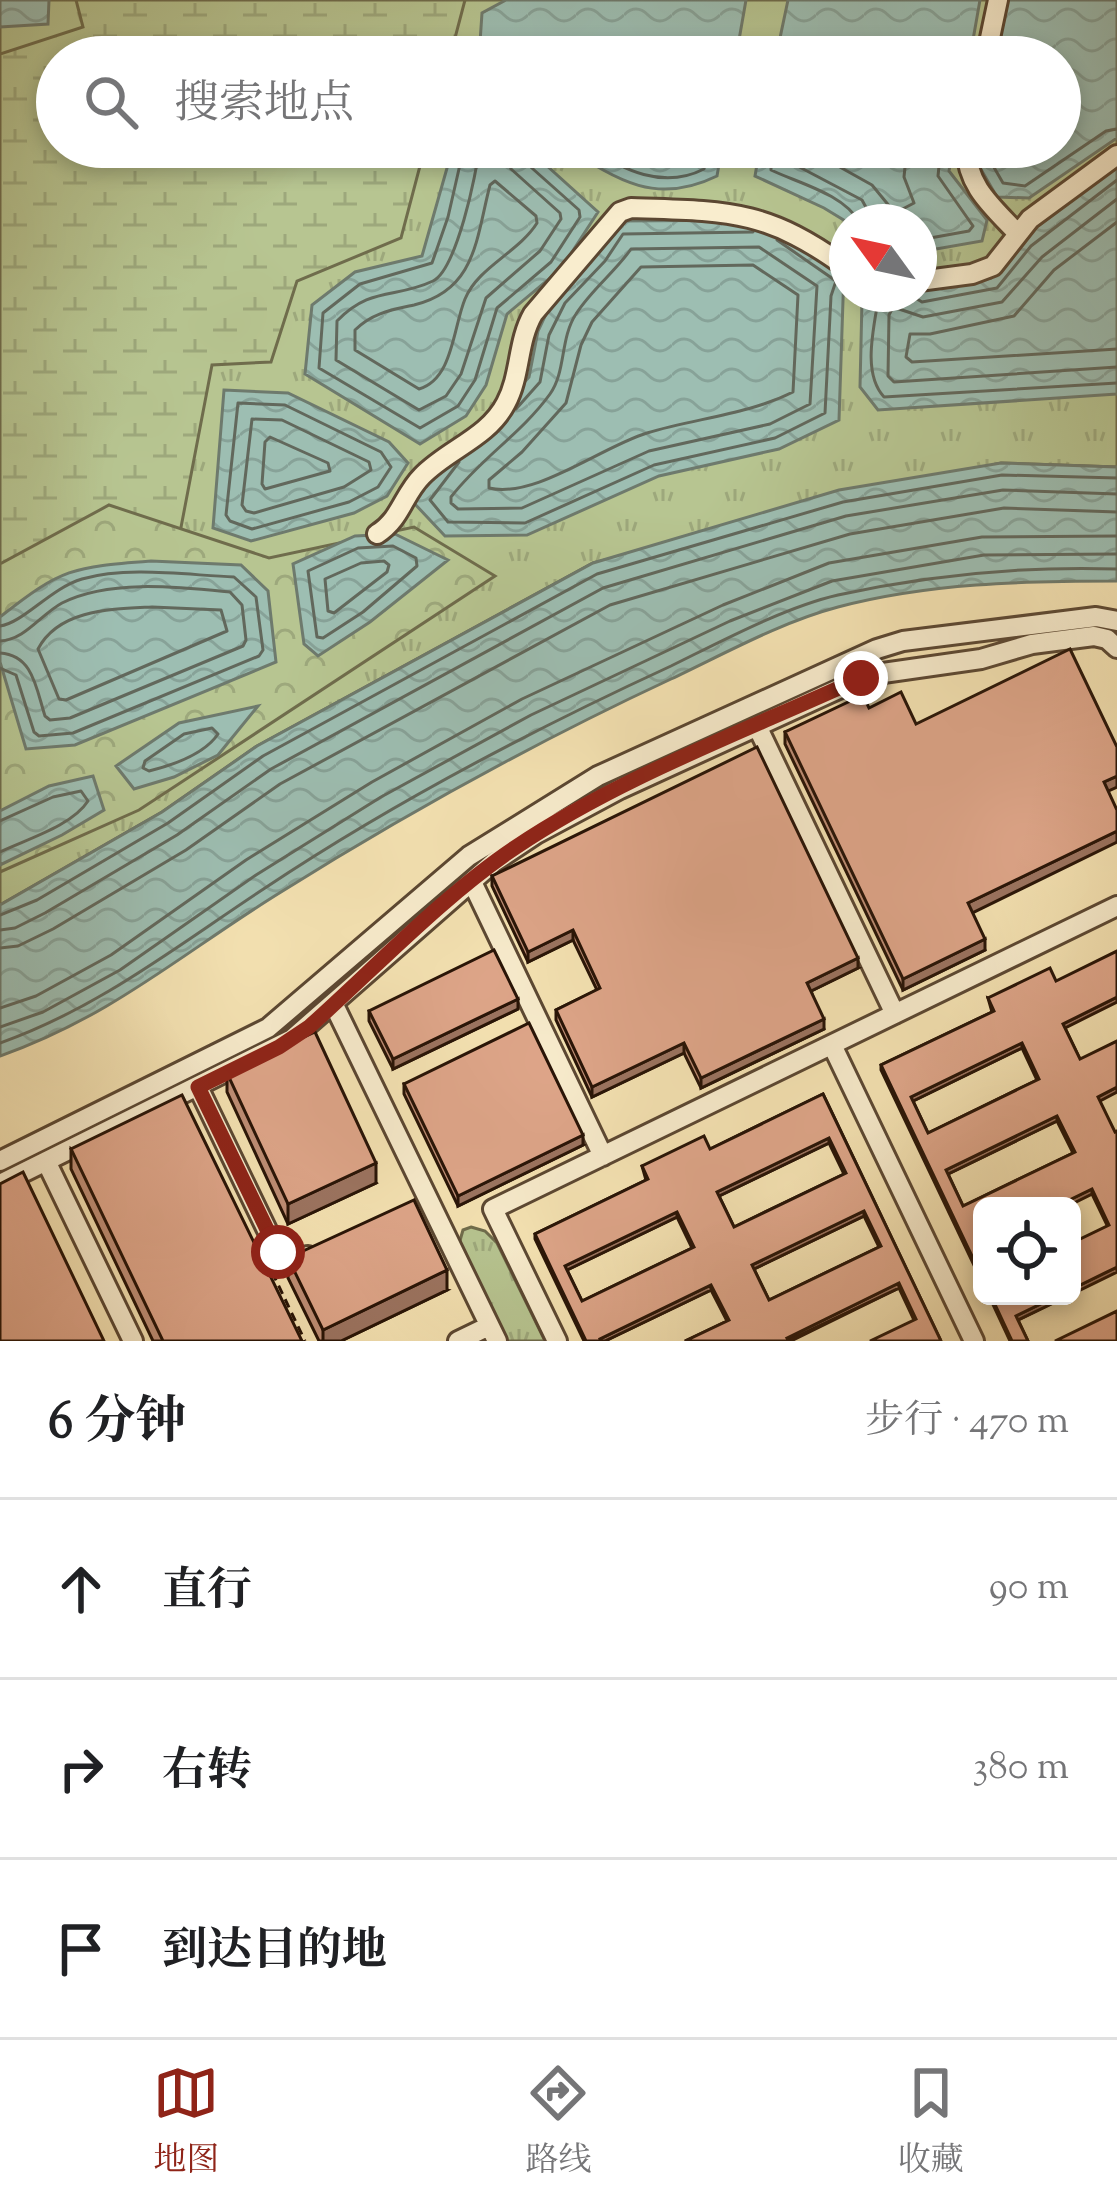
<!DOCTYPE html>
<html lang="zh">
<head>
<meta charset="utf-8">
<style>
  :root { --surface:#fff; --page:#f2f2f2; --text:#202124; --muted:#757577; --line:#e0e0e0; --accent:#8f2418 }
  body { margin:0; font-family:"Sorts Mill Goudy","Noto Serif SC",serif; background:var(--page); color:var(--text) }
  .controls { position:absolute; right:36px; bottom:36px; display:grid; overflow:hidden; border-radius:18px; box-shadow:0 6px 18px #0003 }
  .controls button { width:108px; height:108px; display:grid; place-items:center; padding:0; border:0; border-bottom:3px solid var(--line); background:var(--surface); color:var(--text); font:60px sans-serif }
  .compass { position:absolute; left:829px; top:204px; width:108px; height:108px; border-radius:50%; background:var(--surface); box-shadow:0 6px 18px #0003; rotate:303deg }
  .stop { position:absolute; width:36px; height:36px; margin:-27px; border:9px solid #8f2418; border-radius:50%; background:#fff }
  .stop.end { background:#8f2418; border-color:#fff; box-shadow:0 3px 12px #0008 }
  .list { margin:0; padding:0; list-style:none }
  h2 { display:flex; justify-content:space-between; align-items:center; height:156px; margin:0; padding:0 48px; font-size:51px }
  h2 small { font-size:39px; font-weight:400; color:var(--muted) }
  .list li { display:grid; grid-template-columns:78px 1fr auto; gap:36px; align-items:center; box-sizing:border-box; height:180px; padding:0 48px; border-top:3px solid var(--line) }
  .list b { display:block; font-size:45px; white-space:nowrap }
  .list em { font-size:39px; font-style:normal; color:var(--muted) }
  .icon { flex:none; width:66px; height:66px; fill:none; stroke:currentColor; stroke-width:2; stroke-linecap:round; stroke-linejoin:round }
  .map { position:relative; flex:none; width:1117px; height:1341px; overflow:hidden }
  .search { position:absolute; background:var(--surface); box-shadow:0 6px 18px #0003; left:36px; right:36px; top:36px; height:132px; display:flex; align-items:center; gap:30px; box-sizing:border-box; padding:0 42px; border-radius:66px; color:var(--muted); font-size:45px }
  .sheet { height:696px; background:var(--surface) }
  nav { display:flex; justify-content:space-around; align-items:center; box-sizing:border-box; height:168px; border-top:3px solid var(--line); background:var(--surface); font-size:33px; color:var(--muted) }
  nav a { display:grid; justify-items:center; gap:6px }
  nav .on { color:var(--accent) }
  .map>svg:first-child { display:block }
</style>
</head>
<body>
<div class="map">
<svg width="1117" height="1341" viewBox="0 0 1117 1341">
  <defs>
    <pattern id="grass-tufts" width="24" height="20" patternUnits="userSpaceOnUse" patternTransform="scale(3)"><rect width="24" height="20" fill="#b7c591"/><path d="M3 7l-1-3M5 7V3M7 7l1-3M15 17l-1-3M17 17v-4M19 17l1-3" fill="none" stroke="#9da87c"/></pattern>
    <pattern id="wetland-marsh" width="20" height="14" patternUnits="userSpaceOnUse" patternTransform="scale(3)"><rect width="20" height="14" fill="#b7c591"/><path d="M1 5h8M5 5V1M11 12h8M15 12V8" fill="none" stroke="#9da87c"/></pattern>
    <pattern id="park-crowns" width="20" height="18" patternUnits="userSpaceOnUse" patternTransform="scale(3)"><rect width="20" height="18" fill="#b7c591"/><path d="M2 6a3 3 0 1 1 6 0M12 15a3 3 0 1 1 6 0" fill="none" stroke="#9da87c"/></pattern>
    <pattern id="water-waves" width="16" height="10" patternUnits="userSpaceOnUse" patternTransform="scale(3)"><rect width="16" height="10" fill="#9dbeb2"/><path d="M0 5q4-4 8 0t8 0" fill="none" stroke="#87a298"/></pattern>
  </defs>
  <rect width="100%" height="100%" fill="#f6e4b4"/>
  <filter id="stains"><feTurbulence type="fractalNoise" baseFrequency=".00167" numOctaves="4"/><feColorMatrix values="0 0 0 0 .2 0 0 0 0 .09 0 0 0 0 .02 0 0 0 .5 -.17"/></filter>
  <radialGradient id="worn" r=".72"><stop offset=".6" stop-color="#630" stop-opacity="0"/><stop offset="1" stop-color="#630" stop-opacity=".3"/></radialGradient>
  <!-- grass -->
  <path fill="url(#grass-tufts)" stroke="#6f6c4c" stroke-width="3" fill-rule="evenodd" d="M 0,0 L 1117,0 L 1117,467 L 1001,463 L 593,563 L 257,746 L 162,812 L 0,905 ZM 57,57 L 1060,57 L 1060,147 L 57,147 ZM 847,222 L 919,222 L 919,294 L 847,294 Z
    M 471,1227 L 485,1231 L 497,1243 L 545,1341 L 506,1341 L 459,1244 L 463,1230 Z"/>
  <!-- wetland -->
  <path fill="url(#wetland-marsh)" stroke="#6f6c4c" stroke-width="3" d="M 76,0 L 465,0 L 450,57 L 57,57 L 57,147 L 425,147 L 401,238 L 297,281 L 271,362 L 212,365 L 178,543 L 0,588 L 0,54 L 83,27 Z"/>
  <!-- park -->
  <path fill="url(#park-crowns)" stroke="#6f6c4c" stroke-width="3" d="M 109,505 L 269,558 L 414,527 L 495,576 L 139,810 L 0,872 L 0,564 Z"/>
  <!-- water -->
  <path fill="url(#water-waves)" stroke="#6e7a6d" stroke-width="3" d="M 0,0 L 49,0 L 48,24 L 0,27 Z
    M 506,0 L 746,0 L 736,57 L 479,57 L 482,13 Z
    M 788,0 L 980,0 L 970,57 L 776,57 Z
    M 1007,0 L 1117,0 L 1117,138 L 1029,198 L 997,197 L 979,166 L 983,147 L 1060,147 L 1060,57 L 997,57 Z
    M 453,147 L 526,147 L 598,212 L 561,269 L 507,314 L 486,385 L 466,416 L 420,444 L 305,374 L 312,305 L 355,272 L 422,256 Z
    M 566,147 L 722,147 L 717,176 C 656,206 617,180 566,147 Z
    M 760,147 L 953,147 L 949,171 L 987,220 L 982,241 L 919,252 L 919,222 L 847,222 L 824,208 L 755,176 Z
    M 1117,166 L 1117,394 L 878,410 L 860,387 L 862,300 L 919,294 L 919,290 L 991,278 L 1022,238 Z
    M 767,220 L 844,270 L 839,420 L 779,449 L 659,476 L 527,535 L 445,536 L 413,502 L 448,456 L 490,420 L 529,377 L 538,331 L 555,295 L 617,221 Z
    M 224,390 L 288,393 L 389,442 L 408,463 L 387,496 L 354,513 L 251,541 L 213,528 Z
    M 1001,463 L 1117,467 L 1117,581 C 1023,581 929,583 838,607 C 781,622 724,654 671,679 C 536,742 407,813 281,892 C 182,953 113,1016 0,1056 L 0,905 L 162,812 L 257,746 L 593,563 L 839,490 Z
    M 395,534 L 448,560 L 370,622 L 318,656 L 304,644 L 293,564 L 355,536 Z
    M 151,561 L 241,565 L 268,591 L 276,662 L 75,745 L 26,749 L 0,662 L 0,617 C 62,568 72,567 151,561 Z
    M 258,706 L 218,755 L 174,777 L 134,789 L 116,766 L 179,723 Z
    M 93,776 L 104,810 L 62,835 L 0,865 L 0,811 L 49,786 Z"/>
  <g fill="none" stroke-linecap="round" stroke-linejoin="round">
    <!-- shore -->
    <path stroke="#62685c" stroke-width="3" d="M 464,147 L 448,217 L 432,263 L 360,284 L 323,313 L 319,368 L 420,428 L 458,406 L 475,380 L 497,308 L 551,262 L 580,217 L 579,210 L 524,161 L 520,147
      M 479,147 C 477,174 456,270 433,281 C 395,299 371,286 337,321 L 336,360 L 419,410 L 446,396 L 461,374 L 486,298 L 540,251 L 561,219 L 560,213 L 511,169 L 505,147
      M 588,147 C 623,170 663,190 704,169 L 709,147
      M 771,147 L 771,170 C 798,183 844,194 859,222
      M 786,147 L 788,161 L 862,200 L 874,222
      M 804,147 L 872,185 L 895,213 L 914,203 L 904,177 L 907,147
      M 994,147 L 992,164 L 1003,183 L 1025,186 L 1106,131 L 1117,129
      M 495,181 L 536,216 L 537,223 C 519,252 478,267 465,299 C 453,328 453,379 419,389 L 355,350 L 355,330 C 372,313 391,310 414,305 C 476,290 476,239 490,185 Z
      M 1117,199 L 1042,257 L 1002,302 L 923,317 L 893,307 L 889,315 L 888,376 L 894,382 L 1117,367
      M 1117,222 L 1054,270 L 1014,316 L 930,334 L 910,334 L 906,357 L 912,362 L 1117,349
      M 919,240 L 969,231 L 973,226 L 938,176 L 941,147
      M 759,247 L 817,286 L 810,404 L 770,424 L 649,451 L 522,508 L 458,509 L 451,503 L 451,497 C 480,459 522,433 550,394 C 566,372 560,338 576,314 C 591,290 615,272 631,249 Z
      M 753,265 L 798,295 L 793,392 C 747,415 696,418 647,433 C 601,447 535,499 489,488 L 489,480 L 522,452 L 566,403 L 581,345 L 592,322 L 641,267 Z
      M 879,294 C 875,324 861,372 884,397 L 1117,383
      M 909,294 L 922,302 L 997,288 L 1031,246 L 1117,180
      M 238,403 L 285,405 L 381,452 L 391,467 L 378,487 L 349,502 L 252,529 L 230,521 L 226,515 Z
      M 516,409 L 540,382 L 549,335 L 565,303 L 605,261 L 623,234 L 753,232
      M 252,419 L 282,420 L 369,462 L 371,470 L 344,487 L 254,513 L 246,511 L 242,505 Z
      M 270,437 L 328,463 L 330,471 L 265,489 L 262,484 L 265,442 Z
      M 459,462 L 430,500 L 448,522 L 525,523 L 654,465 L 775,438 L 825,413 L 831,296 L 836,281 L 777,240
      M 393,546 L 416,558 L 417,566 L 363,612 L 323,638 L 317,637 L 308,571 L 358,548 Z
      M 384,561 L 389,565 L 387,572 L 334,613 L 328,611 L 325,579 L 361,563 Z
      M 152,607 L 221,610 L 227,631 L 66,700 L 59,699 L 38,649 C 59,609 112,609 152,607 Z
      M 0,626 C 23,623 51,588 82,579 C 128,566 186,575 234,577 L 256,597 L 263,650 L 259,656 L 73,733 L 39,736 L 34,732 L 16,675 L 0,668
      M 0,641 C 25,640 40,615 62,603 C 109,579 179,587 230,592 L 242,605 L 246,640 L 243,646 L 70,718 L 50,720 L 45,716 C 36,688 33,655 0,653
      M 212,728 L 218,734 C 204,755 173,765 149,771 L 143,768 L 145,761 L 184,734 Z
      M 0,821 L 53,797 L 81,791 L 88,801 C 72,826 27,839 0,852
      M 0,915 L 37,900 L 168,823 L 263,756 L 597,574 L 843,502 L 1002,475 L 1117,478
      M 0,930 L 15,928 L 45,913 L 177,835 L 271,769 L 603,588 L 846,516 L 1003,490 L 1117,494
      M 0,948 L 18,946 L 53,929 L 186,850 L 280,784 L 610,605 L 850,534 L 1004,508 L 1117,512
      M 0,1008 L 36,996 L 111,955 L 246,860 L 372,782 L 522,699 L 723,605 L 829,563 L 982,537 L 1117,536
      M 0,1027 L 43,1012 L 120,970 L 256,875 L 381,797 L 531,715 L 730,621 L 832,581 L 984,555 L 1117,554
      M 0,1043 C 99,1008 178,945 265,888 C 394,802 530,731 671,666 C 720,642 785,607 838,595 C 930,575 1023,566 1117,569"/>
    <!-- minor casing -->
    <g stroke="#5b4732" stroke-width="24">
      <path id="minor" d="M 986,57 L 998,0
        M 966,147 C 967,187 992,206 1018,234
        M 919,281 L 972,274 L 993,266 L 1030,219 L 1117,155
        M 377,534 C 401,519 403,495 422,476 C 448,449 488,438 506,403 C 521,375 517,342 533,314 L 620,212 L 631,208 C 728,211 766,209 847,268
        M 757,726 L 895,1014
        M 472,882 L 603,1156
        M 334,1005 L 497,1341
        M 832,1045 L 974,1341
        M 198,1087 L 279,1255 L 291,1260 L 308,1256
        M 0,1161 L 268,1028 L 469,856 L 598,776 L 877,649 L 903,641 L 1096,617 L 1117,621
        M 46,1161 L 133,1341
        M 0,1184 L 292,1039 L 494,862 L 536,834 L 620,789 L 869,675 L 981,659 L 1032,644 L 1094,636 L 1107,639 L 1117,648
        M 458,1341 L 489,1326
        M 557,1341 L 493,1209 L 1117,906"/>
    </g>
    <!-- path -->
    <path stroke="#271306" stroke-width="3" stroke-dasharray="9 6" stroke-linecap="butt" d="M 277,1273 L 274,1276 L 305,1341"/>
    <!-- minor -->
    <use href="#minor" stroke="#f9edce" stroke-width="18"/>
  </g>
  <!-- wall -->
  <path fill="#c08f77" stroke="#271306" stroke-width="3" fill-rule="evenodd" d="M 869,708 L 1108,791 L 972,913 L 985,950 L 903,990 L 785,744 L 785,732 Z
    M 492,876 L 858,968 L 811,991 L 824,1029 L 701,1088 L 684,1053 L 592,1097 L 556,1020 L 556,1010 L 597,990 L 573,940 L 528,962 L 492,886 Z
    M 988,998 L 1065,1028 L 1100,1101 L 1117,1272 L 1107,1225 L 1092,1194 L 982,1206 L 982,1282 L 881,1070 L 881,1065 L 992,1012 ZM 1022,1048 L 1037,1080 L 928,1133 L 913,1101 ZM 1057,1121 L 1073,1153 L 963,1206 L 948,1174 Z
    M 518,1009 L 393,1069 L 369,1021 L 369,1011 Z
    M 227,1073 L 376,1183 L 288,1224 L 227,1092 Z
    M 404,1084 L 583,1145 L 458,1206 L 404,1094 Z
    M 823,1094 L 941,1341 L 914,1320 L 899,1288 L 791,1341 L 685,1341 L 727,1321 L 711,1290 L 605,1341 L 584,1341 L 535,1239 L 535,1234 L 646,1180 L 642,1166 L 710,1149 ZM 829,1143 L 844,1174 L 734,1227 L 719,1196 ZM 864,1216 L 879,1247 L 769,1300 L 754,1269 ZM 677,1217 L 692,1248 L 582,1301 L 567,1270 Z
    M 71,1149 L 302,1341 L 153,1341 L 71,1169 Z
    M 288,1258 L 447,1290 L 341,1341 L 319,1341 L 288,1278 Z
    M 989,1296 L 1067,1296 L 1018,1320 L 1028,1341 L 1010,1341 Z"/>
  <!-- shaded-wall -->
  <path fill="#9c7461" stroke="#271306" stroke-width="3" d="M 1117,776 L 1117,787 L 1104,793 L 1104,782 Z
    M 1117,831 L 1117,842 L 968,915 L 968,903 Z
    M 573,930 L 573,940 L 528,962 L 528,952 Z
    M 985,939 L 985,950 L 903,990 L 903,979 Z
    M 858,958 L 858,968 L 807,993 L 807,983 Z
    M 1117,997 L 1117,1002 L 1063,1029 L 1063,1024 Z
    M 518,999 L 518,1009 L 393,1069 L 393,1059 Z
    M 824,1019 L 824,1029 L 701,1088 L 701,1078 Z
    M 684,1043 L 684,1053 L 592,1097 L 592,1087 Z
    M 1022,1043 L 1022,1048 L 911,1102 L 911,1097 Z
    M 1117,1087 L 1117,1092 L 1098,1102 L 1098,1097 Z
    M 1057,1116 L 1057,1121 L 946,1175 L 946,1170 Z
    M 583,1135 L 583,1145 L 458,1206 L 458,1196 Z
    M 829,1138 L 829,1143 L 717,1197 L 717,1192 Z
    M 376,1163 L 376,1183 L 288,1224 L 288,1204 Z
    M 1092,1189 L 1092,1194 L 1068,1206 L 1057,1206 Z
    M 864,1211 L 864,1216 L 752,1270 L 752,1265 Z
    M 677,1212 L 677,1217 L 565,1271 L 565,1266 Z
    M 1117,1267 L 1117,1272 L 1072,1294 L 1072,1289 Z
    M 447,1270 L 447,1290 L 341,1341 L 323,1341 L 323,1330 Z
    M 899,1283 L 899,1288 L 787,1341 L 787,1338 Z
    M 711,1285 L 711,1290 L 605,1341 L 600,1341 L 600,1339 Z
    M 1057,1296 L 1068,1296 L 1016,1321 L 1016,1316 Z"/>
  <!-- building -->
  <path fill="#dfa68a" stroke="#271306" stroke-width="3" fill-rule="evenodd" d="M 1070,649 L 1117,747 L 1117,776 L 1104,782 L 1117,810 L 1117,831 L 968,903 L 985,939 L 903,979 L 785,732 L 863,695 L 869,708 L 901,692 L 916,724 Z
    M 757,747 L 858,958 L 807,983 L 824,1019 L 701,1078 L 684,1043 L 592,1087 L 556,1010 L 600,988 L 573,930 L 528,952 L 492,876 Z
    M 494,950 L 518,999 L 393,1059 L 369,1011 Z
    M 1117,951 L 1117,997 L 1063,1024 L 1080,1059 L 1117,1041 L 1117,1087 L 1098,1097 L 1115,1132 L 1117,1131 L 1117,1267 L 1072,1289 L 1072,1243 L 1109,1225 L 1092,1189 L 1057,1206 L 982,1206 L 982,1277 L 881,1065 L 994,1011 L 988,998 L 1050,968 L 1056,981 ZM 1022,1043 L 1039,1079 L 928,1133 L 911,1097 ZM 1057,1116 L 1075,1152 L 963,1206 L 946,1170 Z
    M 529,1023 L 583,1135 L 458,1196 L 404,1084 Z
    M 315,1032 L 376,1163 L 288,1204 L 227,1073 Z
    M 823,1094 L 941,1341 L 870,1341 L 916,1319 L 899,1283 L 787,1338 L 789,1341 L 685,1341 L 729,1320 L 711,1285 L 600,1339 L 601,1341 L 586,1341 L 535,1234 L 648,1179 L 642,1166 L 704,1136 L 710,1149 ZM 829,1138 L 846,1173 L 734,1227 L 717,1192 ZM 864,1211 L 881,1246 L 769,1300 L 752,1265 ZM 677,1212 L 694,1247 L 582,1301 L 565,1266 Z
    M 182,1095 L 302,1341 L 163,1341 L 71,1149 Z
    M 23,1172 L 104,1341 L 0,1341 L 0,1184 Z
    M 414,1200 L 447,1270 L 323,1330 L 288,1258 Z
    M 991,1296 L 1057,1296 L 1016,1316 L 1028,1341 L 1012,1341 Z
    M 1117,1311 L 1117,1341 L 1055,1341 Z"/>
  <g fill="none" stroke-linecap="round" stroke-linejoin="round">
    <!-- route -->
    <path stroke="#8f2418" stroke-width="15" d="M 278,1252 L 198,1087 L 279,1047 L 309,1027 C 374,969 444,895 516,847 C 620,777 748,730 861,678"/>
  </g>
  <rect width="100%" height="100%" filter="url(#stains)"/>
  <rect width="100%" height="100%" fill="url(#worn)"/>
</svg>
<div class="controls">
<button><svg class="icon" aria-label="locate" viewBox="0 0 24 24"><circle cx="12" cy="12" r="6"/><path d="M12 2v4M12 18v4M2 12h4M18 12h4"/></svg></button>
</div>
<svg class="compass" viewBox="-18 -18 36 36"><path d="M0-13l5 13h-10z" fill="#e53935"/><path d="M0 13l5-13h-10z" fill="#757577"/></svg>
<div class="stop" style="left:278px;top:1252px"></div>
<div class="stop end" style="left:861px;top:678px"></div>
<div class="search"><svg class="icon" aria-label="search" viewBox="0 0 24 24"><circle cx="10" cy="10" r="6"/><path d="M15 15l6 6"/></svg>搜索地点</div>
</div>
<section class="sheet">
<h2>6 分钟<small>步行 · 470 m</small></h2>
<ul class="list">
<li><svg class="icon" aria-label="ahead" viewBox="0 0 24 24"><path d="M12 20V5M6 11l6-6 6 6"/></svg><div><b>直行</b></div><em>90 m</em></li>
<li><svg class="icon" aria-label="right" viewBox="0 0 24 24"><path d="M7 20v-9h11M14 6l5 5-5 5"/></svg><div><b>右转</b></div><em>380 m</em></li>
<li><svg class="icon" aria-label="arrive" viewBox="0 0 24 24"><path d="M6 21V4h12l-3 4 3 4H6"/></svg><div><b>到达目的地</b></div></li>
</ul>
</section>
<nav>
<a class="on"><svg class="icon" aria-label="map" viewBox="0 0 24 24"><path d="M3 6l6-2 6 2 6-2v14l-6 2-6-2-6 2zM9 4v14M15 6v14"/></svg>地图</a>
<a><svg class="icon" aria-label="directions" viewBox="0 0 24 24"><path d="M12 3l9 9-9 9-9-9zM9 14v-3h6M13 9l2 2-2 2"/></svg>路线</a>
<a><svg class="icon" aria-label="saved" viewBox="0 0 24 24"><path d="M7 4h10v16l-5-4-5 4z"/></svg>收藏</a>
</nav>
</body>
</html>
